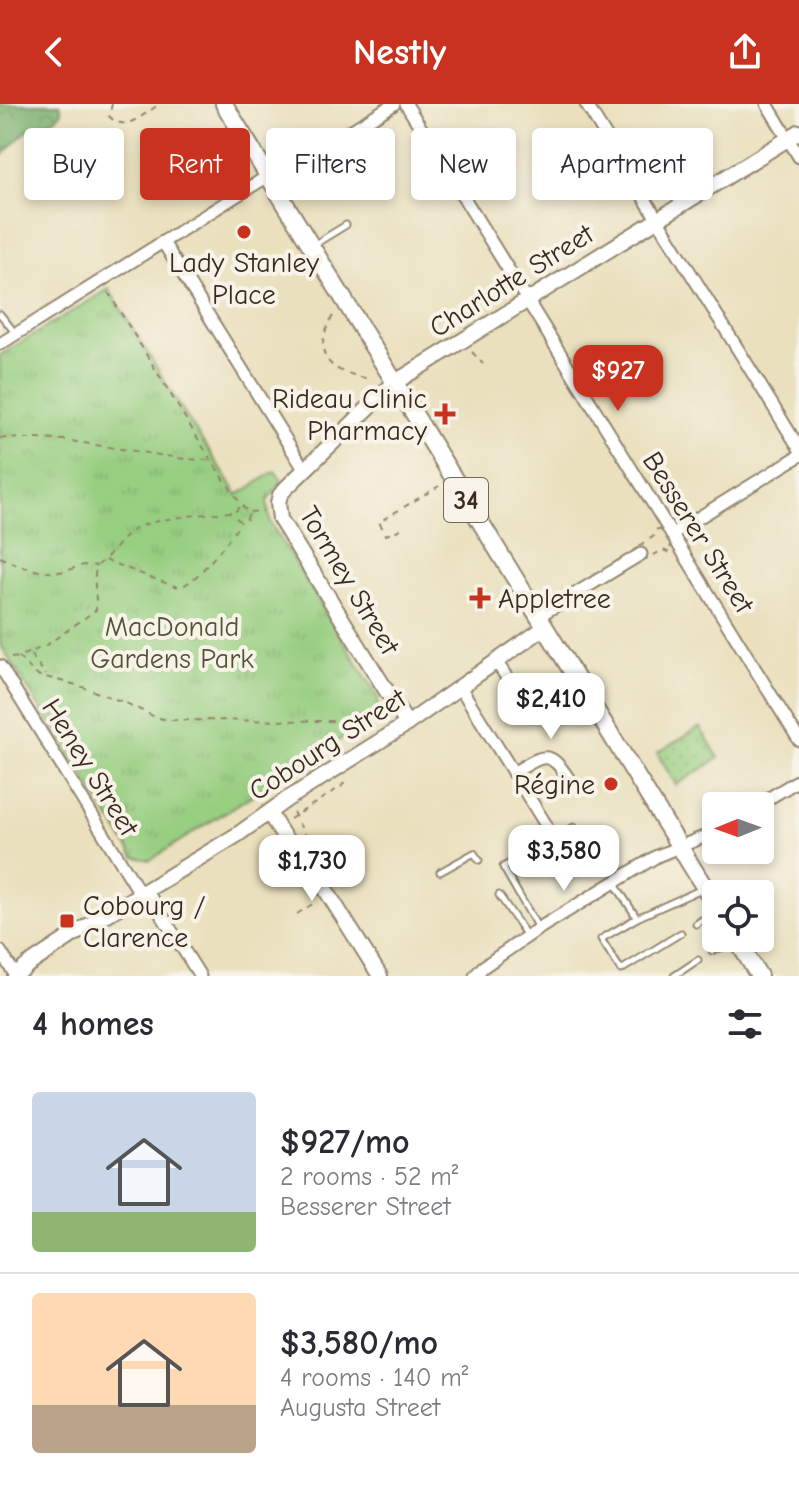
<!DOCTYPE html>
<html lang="en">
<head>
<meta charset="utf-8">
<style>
  body { margin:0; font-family:"Comic Neue",sans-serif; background:#f7f7f7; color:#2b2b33; height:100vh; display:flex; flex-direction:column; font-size:30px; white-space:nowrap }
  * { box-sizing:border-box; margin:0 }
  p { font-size:26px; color:#7c7c81 }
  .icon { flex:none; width:44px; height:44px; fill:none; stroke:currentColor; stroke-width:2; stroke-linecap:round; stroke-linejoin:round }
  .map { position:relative; height:872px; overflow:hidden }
  .panel { display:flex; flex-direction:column; background:#fff; flex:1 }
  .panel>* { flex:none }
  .banner { position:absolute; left:24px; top:24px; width:752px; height:72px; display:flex; gap:16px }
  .needle { width:52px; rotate:269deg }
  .fabs { position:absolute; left:702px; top:688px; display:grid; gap:16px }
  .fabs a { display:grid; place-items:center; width:72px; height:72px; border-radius:8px; background:#fff; box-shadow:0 4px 12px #0003; font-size:40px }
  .price { position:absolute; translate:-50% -68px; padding:0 18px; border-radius:16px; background:#fff; color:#222; font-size:26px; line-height:52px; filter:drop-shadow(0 2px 4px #0008) }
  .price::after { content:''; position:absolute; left:50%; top:48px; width:24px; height:18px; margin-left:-12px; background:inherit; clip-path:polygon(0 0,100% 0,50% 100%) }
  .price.on { background:#c8321e; color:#fff }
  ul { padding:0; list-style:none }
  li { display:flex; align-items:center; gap:24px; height:200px; padding:0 32px }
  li+li { border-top:2px solid #e1e1e2 }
  li span { display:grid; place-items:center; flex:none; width:224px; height:160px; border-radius:8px; color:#555 }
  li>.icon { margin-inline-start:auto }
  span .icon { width:96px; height:96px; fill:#fffc; stroke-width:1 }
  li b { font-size:34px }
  h2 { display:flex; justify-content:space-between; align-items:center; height:96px; padding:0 32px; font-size:34px }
  .tag { padding:0 28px; border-radius:8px; background:#fff; box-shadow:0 4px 12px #0003; font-size:28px; line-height:72px }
  .tag.on { background:#c8321e; color:#fff }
  header { display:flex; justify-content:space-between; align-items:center; height:104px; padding:0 32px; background:#c8321e; color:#fff; font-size:36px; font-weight:600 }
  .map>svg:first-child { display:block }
  .grass { fill:url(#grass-dots); stroke:#697c4f; stroke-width:2 }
  .forest { fill:url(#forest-crowns); stroke:#5a6e46; stroke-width:2 }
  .park { fill:url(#park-tufts); stroke:#697c4f; stroke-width:2 }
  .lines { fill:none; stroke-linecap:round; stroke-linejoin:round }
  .service-casing { stroke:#92856e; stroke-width:9 }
  .minor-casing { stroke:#92856e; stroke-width:15 }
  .tertiary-casing { stroke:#92856e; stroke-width:18 }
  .primary-casing { stroke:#92856e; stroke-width:20 }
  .path { stroke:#92856e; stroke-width:2; stroke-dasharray:6 6; stroke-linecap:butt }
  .service { stroke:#fff; stroke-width:5 }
  .minor { stroke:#fff; stroke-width:11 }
  .tertiary { stroke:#fff; stroke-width:14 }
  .primary { stroke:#fff; stroke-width:16 }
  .poi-dot { fill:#c8321e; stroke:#f7f3e8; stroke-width:3 }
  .labels { text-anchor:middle; stroke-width:8; stroke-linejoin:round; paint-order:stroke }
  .shield { fill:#f7f3e8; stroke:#73665b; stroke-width:2 }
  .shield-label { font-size:26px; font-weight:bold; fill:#3b2a1e }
  .poi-label { font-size:28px; fill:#3b2a1e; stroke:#f7f3e8; text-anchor:end }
  .street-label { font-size:28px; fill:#3b2a1e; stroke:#f7f3e8 }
  .park-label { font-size:28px; fill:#525336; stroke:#f7f3e8 }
</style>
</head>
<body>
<header><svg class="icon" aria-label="back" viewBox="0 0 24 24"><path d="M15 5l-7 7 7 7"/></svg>Nestly<svg class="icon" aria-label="share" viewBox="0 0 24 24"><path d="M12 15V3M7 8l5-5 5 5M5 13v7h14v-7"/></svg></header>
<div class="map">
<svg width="799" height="872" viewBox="0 0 799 872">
  <defs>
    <pattern id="grass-dots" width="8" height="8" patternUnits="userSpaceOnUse" patternTransform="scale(2)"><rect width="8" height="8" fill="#97ce80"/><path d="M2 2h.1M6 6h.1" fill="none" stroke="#83b16e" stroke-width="1.8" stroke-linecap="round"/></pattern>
    <pattern id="forest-crowns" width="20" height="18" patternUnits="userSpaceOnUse" patternTransform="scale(2)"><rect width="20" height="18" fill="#79b16e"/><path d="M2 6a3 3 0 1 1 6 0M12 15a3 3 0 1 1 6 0" fill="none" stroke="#64905a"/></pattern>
    <pattern id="park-tufts" width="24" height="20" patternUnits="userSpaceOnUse" patternTransform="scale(2)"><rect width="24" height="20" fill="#97ce80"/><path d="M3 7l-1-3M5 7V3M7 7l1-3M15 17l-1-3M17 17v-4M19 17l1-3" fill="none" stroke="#83b16e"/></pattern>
  </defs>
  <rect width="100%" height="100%" fill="#f7f3e8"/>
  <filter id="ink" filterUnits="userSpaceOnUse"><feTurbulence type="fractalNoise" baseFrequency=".0125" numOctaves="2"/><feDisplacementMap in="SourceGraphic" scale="16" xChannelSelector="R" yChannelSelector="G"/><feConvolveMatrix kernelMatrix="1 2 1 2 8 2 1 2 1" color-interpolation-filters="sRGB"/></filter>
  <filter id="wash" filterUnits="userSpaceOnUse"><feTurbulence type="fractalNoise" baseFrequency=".006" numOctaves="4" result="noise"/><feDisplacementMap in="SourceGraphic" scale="32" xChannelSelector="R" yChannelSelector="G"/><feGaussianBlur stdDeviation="1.8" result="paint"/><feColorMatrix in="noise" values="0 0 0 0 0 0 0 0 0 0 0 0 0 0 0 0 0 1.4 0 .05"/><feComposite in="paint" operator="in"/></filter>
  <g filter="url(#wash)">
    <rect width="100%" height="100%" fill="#eae0bd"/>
    <!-- grass -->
    <path class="grass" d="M700,623L719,654L676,681L657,649Z"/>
    <!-- forest -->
    <path class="forest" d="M0,0H60L62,8C53,20 39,19 28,27C17,34 10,45 0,54Z"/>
    <!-- park -->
    <path class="park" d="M109,185L186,312L238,391L275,367L282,377L267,397L270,418L378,593L377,612L150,756L134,753L0,540V251Z"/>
  </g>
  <g filter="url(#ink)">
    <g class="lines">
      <!-- service casing -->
      <g class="service-casing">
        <g id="service">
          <path d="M315,140L346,121"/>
          <path d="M0,210L16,230"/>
          <path d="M440,768L474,749L479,756"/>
          <path d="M615,780L637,814L601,835L621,866L681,829"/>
          <path d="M499,791L527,832"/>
          <path d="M637,814L702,785"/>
          <path d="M696,820L715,807"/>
          <path d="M538,824L503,763L574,723"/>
          <path d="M712,847L734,839"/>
          <path d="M674,872L698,856"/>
        </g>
      </g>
      <!-- minor casing -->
      <g class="minor-casing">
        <g id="minor">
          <path d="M406,0L799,636"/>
          <path d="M586,0L799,344"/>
          <path d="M767,0L799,53"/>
          <path d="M310,52L394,0"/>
          <path d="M163,138L304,365"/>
          <path d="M0,240L268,72"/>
          <path d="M672,430L799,352"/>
          <path d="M537,513L641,450"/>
          <path d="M496,557L531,611"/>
          <path d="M0,562L140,789"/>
          <path d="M460,583L546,721"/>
          <path d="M513,669C546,649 550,645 572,680"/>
          <path d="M756,702L799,676"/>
          <path d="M146,786L200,872"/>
          <path d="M0,847L16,872"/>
          <path d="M475,872L483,863L538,825L657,752L706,732L716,726"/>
        </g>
      </g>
      <!-- tertiary casing -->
      <g class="tertiary-casing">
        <g id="tertiary">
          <path d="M407,620L280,415L278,399L280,391L286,384L394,279L799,28"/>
          <path d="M269,709L284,733L317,772L380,872"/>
          <path d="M15,872L28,861L73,831L237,731L286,696L407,620L544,524"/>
        </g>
      </g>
      <!-- primary casing -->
      <g class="primary-casing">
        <g id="primary">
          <path d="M224,0L716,802"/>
          <path d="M736,834L759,872"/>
        </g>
      </g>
      <!-- path -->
      <g class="path">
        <path d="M112,0L109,12C125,30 143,10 160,0"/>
        <path d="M275,49L286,53L300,44"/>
        <path d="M292,76L305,63"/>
        <path d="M108,188L211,356L243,403L249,408L247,415L239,417L235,412V408L239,403H243"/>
        <path d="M333,212C320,233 316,257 344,268C352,271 361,272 370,276"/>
        <path d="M472,248L483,260"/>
        <path d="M0,334L64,336L185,355L209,356"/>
        <path d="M250,408L263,407"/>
        <path d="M401,425L386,431L379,418L439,382"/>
        <path d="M657,425L672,430L670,449L663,446L646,455L636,453L638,443L654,432Z"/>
        <path d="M0,453C16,461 40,470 58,468C75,467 77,458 97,462"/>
        <path d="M105,456L168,480C173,482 177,483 182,482C197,478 232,432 241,418"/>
        <path d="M31,551L46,571"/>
        <path d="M18,553L37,571L77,581L126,599L155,613L168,616L330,617L363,616L381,610"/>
        <path d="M11,554L18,553L45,542L96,506C97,491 92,473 97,462C111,451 120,436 133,426C150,414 212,409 233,408"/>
        <path d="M293,708L312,744"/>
        <path d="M290,715L342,682L347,674"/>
        <path d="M297,810L314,799"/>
      </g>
      <!-- service -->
      <use href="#service" class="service"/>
      <!-- minor -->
      <use href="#minor" class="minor"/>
      <!-- tertiary -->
      <use href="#tertiary" class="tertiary"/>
      <!-- primary -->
      <use href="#primary" class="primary"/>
    </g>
  </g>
  <!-- markers -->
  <g class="poi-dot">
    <circle cx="244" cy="128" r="8"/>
    <path d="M441 298h8v8h8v8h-8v8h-8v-8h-8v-8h8z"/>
    <path d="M476 482h8v8h8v8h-8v8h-8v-8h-8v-8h8z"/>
    <circle cx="611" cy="680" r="8"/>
    <rect x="59" y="809" width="16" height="16" rx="4"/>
  </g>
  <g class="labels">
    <!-- shield labels -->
    <rect class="shield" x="444" y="374" width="44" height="44" rx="6"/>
    <g class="shield-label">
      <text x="466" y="405">34</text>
    </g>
    <!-- poi labels -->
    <g class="poi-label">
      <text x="244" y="168" text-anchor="middle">Lady Stanley<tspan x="244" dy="32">Place</tspan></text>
      <text x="427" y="304">Rideau Clinic<tspan x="427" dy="32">Pharmacy</tspan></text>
      <text x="498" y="504" text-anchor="start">Appletree</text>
      <text x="595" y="690">Régine</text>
      <text x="83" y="811" text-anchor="start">Cobourg /<tspan x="83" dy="32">Clarence</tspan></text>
    </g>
    <!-- street labels -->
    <g class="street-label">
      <text transform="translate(511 176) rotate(-32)" y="10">Charlotte Street</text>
      <text transform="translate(699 428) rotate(58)" y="10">Besserer Street</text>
      <text transform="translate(350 476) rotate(59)" y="10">Tormey Street</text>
      <text transform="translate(327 640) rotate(-33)" y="10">Cobourg Street</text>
      <text transform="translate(91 663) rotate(58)" y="10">Heney Street</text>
    </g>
    <!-- park labels -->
    <g class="park-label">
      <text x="172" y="532">MacDonald<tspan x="172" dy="32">Gardens Park</tspan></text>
    </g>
  </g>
</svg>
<div class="fabs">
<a><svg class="needle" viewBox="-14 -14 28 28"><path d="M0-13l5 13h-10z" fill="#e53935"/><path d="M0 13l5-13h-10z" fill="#7c7c81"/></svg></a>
<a><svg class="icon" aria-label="locate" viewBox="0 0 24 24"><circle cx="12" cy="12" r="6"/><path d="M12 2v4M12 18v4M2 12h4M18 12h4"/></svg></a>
</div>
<b class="price on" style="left:618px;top:309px">$927</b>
<b class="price" style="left:551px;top:637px">$2,410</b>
<b class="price" style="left:564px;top:789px">$3,580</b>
<b class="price" style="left:312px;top:799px">$1,730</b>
<div class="banner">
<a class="tag">Buy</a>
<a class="tag on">Rent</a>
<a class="tag">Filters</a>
<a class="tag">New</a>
<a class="tag">Apartment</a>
</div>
</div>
<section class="panel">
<h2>4 homes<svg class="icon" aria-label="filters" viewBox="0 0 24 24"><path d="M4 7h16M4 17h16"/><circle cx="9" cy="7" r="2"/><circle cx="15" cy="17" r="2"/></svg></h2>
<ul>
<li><span style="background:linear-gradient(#c9d6e8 75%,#8fb573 0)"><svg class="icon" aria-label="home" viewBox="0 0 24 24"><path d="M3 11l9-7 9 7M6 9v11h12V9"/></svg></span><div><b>$927/mo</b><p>2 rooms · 52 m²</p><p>Besserer Street</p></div></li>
<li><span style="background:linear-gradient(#ffd9b3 70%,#b9a48a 0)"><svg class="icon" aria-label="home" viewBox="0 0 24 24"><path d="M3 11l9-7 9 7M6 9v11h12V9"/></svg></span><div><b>$3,580/mo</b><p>4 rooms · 140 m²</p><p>Augusta Street</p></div></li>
</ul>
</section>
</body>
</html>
